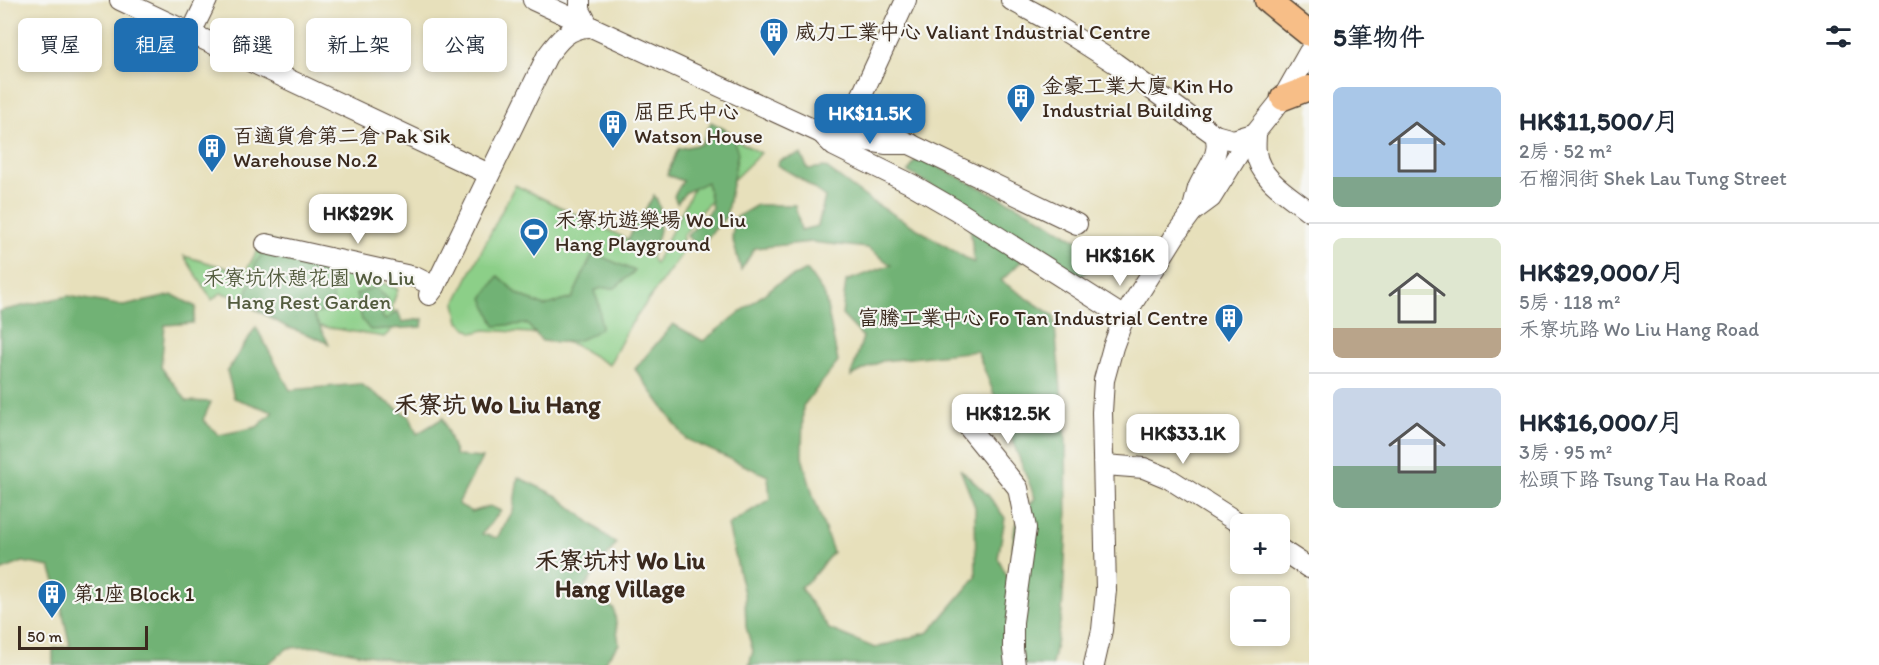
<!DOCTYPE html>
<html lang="zh-TW">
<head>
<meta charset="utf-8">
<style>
  body { margin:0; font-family:Itim,"LXGW WenKai TC",sans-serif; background:#f6f6f7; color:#1f2937; height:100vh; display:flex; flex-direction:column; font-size:22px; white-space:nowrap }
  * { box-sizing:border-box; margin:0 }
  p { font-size:20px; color:#747a83 }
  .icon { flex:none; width:33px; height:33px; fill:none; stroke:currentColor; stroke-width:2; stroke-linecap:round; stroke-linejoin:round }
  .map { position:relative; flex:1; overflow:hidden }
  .drawer { display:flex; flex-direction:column; background:#fff; width:570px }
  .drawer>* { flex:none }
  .guide { position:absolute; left:18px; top:18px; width:570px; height:54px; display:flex; gap:12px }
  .tools { position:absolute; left:1230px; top:514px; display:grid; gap:12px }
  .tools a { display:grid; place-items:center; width:60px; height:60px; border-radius:9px; background:#fff; box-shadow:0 3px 9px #0003; font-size:30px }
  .scale { position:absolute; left:18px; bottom:15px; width:130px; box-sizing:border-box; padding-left:6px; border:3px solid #3b2a1e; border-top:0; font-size:16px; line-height:21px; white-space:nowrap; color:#3b2a1e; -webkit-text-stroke:4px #f6f6f2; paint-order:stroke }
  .price { position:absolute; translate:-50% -51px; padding:0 14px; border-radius:12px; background:#fff; color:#222; font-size:20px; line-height:39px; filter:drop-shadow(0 2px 3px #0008) }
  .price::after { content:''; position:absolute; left:50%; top:36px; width:18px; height:14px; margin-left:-9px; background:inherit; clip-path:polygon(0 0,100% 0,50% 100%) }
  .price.on { background:#1f6fb2; color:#fff }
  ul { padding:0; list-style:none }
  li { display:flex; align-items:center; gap:18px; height:150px; padding:0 24px }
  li+li { border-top:2px solid #e0e1e3 }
  li span { display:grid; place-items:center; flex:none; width:168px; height:120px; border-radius:9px; color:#555 }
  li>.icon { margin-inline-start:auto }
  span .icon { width:72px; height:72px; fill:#fffc; stroke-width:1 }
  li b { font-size:26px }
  h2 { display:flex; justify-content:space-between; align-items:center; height:72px; padding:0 24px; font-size:26px }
  .pill { padding:0 21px; border-radius:9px; background:#fff; box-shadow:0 3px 9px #0003; font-size:21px; line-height:54px }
  .pill.on { background:#1f6fb2; color:#fff }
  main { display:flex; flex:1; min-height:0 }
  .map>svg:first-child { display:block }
  .green { fill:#8ccf88; stroke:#647c53; stroke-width:1.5 }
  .forest { fill:#71b274; stroke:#566e49; stroke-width:1.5 }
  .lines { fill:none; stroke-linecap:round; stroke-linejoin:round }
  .minor-casing { stroke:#554536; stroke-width:22 }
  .major-casing { stroke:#554536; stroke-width:27 }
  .minor { stroke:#fff; stroke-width:20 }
  .major { stroke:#f7be87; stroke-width:24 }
  .labels { text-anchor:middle; stroke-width:4.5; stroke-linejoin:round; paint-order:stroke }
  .poi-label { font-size:21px; fill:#3b2a1e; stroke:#f6f6f2; text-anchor:start }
  .park-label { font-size:21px; fill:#535c3e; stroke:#f6f6f2 }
  .quarter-label { font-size:24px; font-weight:bold; fill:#3b2a1e; stroke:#f6f6f2 }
</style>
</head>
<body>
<main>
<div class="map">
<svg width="1309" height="665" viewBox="0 0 1309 665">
  <rect width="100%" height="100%" fill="#f6f6f2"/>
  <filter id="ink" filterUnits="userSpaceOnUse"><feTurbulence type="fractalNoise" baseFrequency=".0167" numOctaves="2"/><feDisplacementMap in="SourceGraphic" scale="12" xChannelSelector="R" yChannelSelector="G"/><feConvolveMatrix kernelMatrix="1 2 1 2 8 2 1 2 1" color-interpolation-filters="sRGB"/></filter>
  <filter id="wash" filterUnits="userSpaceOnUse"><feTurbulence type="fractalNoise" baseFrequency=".008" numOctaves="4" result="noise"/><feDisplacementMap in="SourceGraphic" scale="24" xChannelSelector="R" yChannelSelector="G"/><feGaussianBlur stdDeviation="1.35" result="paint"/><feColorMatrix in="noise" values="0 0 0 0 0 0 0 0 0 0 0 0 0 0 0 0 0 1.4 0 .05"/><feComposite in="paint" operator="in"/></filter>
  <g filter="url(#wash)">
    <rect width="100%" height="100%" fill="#e7e0bb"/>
    <!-- green -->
    <g class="green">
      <path d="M722,133L761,153L701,211L683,236L681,255L629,327L609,365L575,345L531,333L485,330L473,333L459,322L455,303L515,185L646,248L655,264Z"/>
      <path d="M264,238L398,289L392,306L398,324L384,337L278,319L262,303L221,293L212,300L184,256L245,273Z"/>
    </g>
    <!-- forest -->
    <g class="forest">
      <path d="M711,122L730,132L738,152L726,217L699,247L687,236L712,208L707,182L686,192L677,203L674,196L683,181L667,175L678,149L701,144Z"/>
      <path d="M801,154L808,169L825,167L871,201L974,263L968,207L908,172L918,157L1032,213L1090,248V267L1080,279L1033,250L1001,281L1054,316L1066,442L1067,526L1062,613L1052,665H749L753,651L746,627L745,598L728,525L770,499L768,476L686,439L635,369L673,324L703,341L777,284L807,270L825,296L838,362L803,406L802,457L813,495L833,552L810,580L800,587L829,629L875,648L929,632L976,577L975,507L960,469L988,495L1005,518L998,558L1009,580L1015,526L1035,498L977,351L882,361L851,376L863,337L842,315L846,281L891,265L868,248L811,242L755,248L741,270L732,237L735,218L757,205H795L801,230L818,226L825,197L801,179L777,165L780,160Z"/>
      <path d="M654,195C667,214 658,234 652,255L627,247L629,237Z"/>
      <path d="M267,248L342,269L331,287L335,310L313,314L329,344L317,338L285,326L244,303L256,262Z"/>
      <path d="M593,253L635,271L615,288H602L594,291L599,304L601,328C582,343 566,344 542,341L527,324L495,326L483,298L498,276L518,294L544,306L572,298Z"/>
      <path d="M375,287L388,299L382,316L385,320L398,311L402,322L423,319L422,327L370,330L362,320L356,294Z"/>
      <path d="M173,295L196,307L193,323L165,325L161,367L187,401L211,402L203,420L219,435L257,427L273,412L234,398L227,371L256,327L290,390L360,384L410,417L417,434L443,418L456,456L482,458L458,504L472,512L490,506L501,511L482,534L497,538L513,511L518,477L557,496L616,544L583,589L614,609L619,644L602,665H418L321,646L288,648L266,665H53V649L70,646L57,587L50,567L23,562L0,571V311L68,296L124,306Z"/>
    </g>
  </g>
  <g filter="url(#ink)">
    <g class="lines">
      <!-- minor casing -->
      <g class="minor-casing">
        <g id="minor">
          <path d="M120,0L489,174"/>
          <path d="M533,0L821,133L885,144H911"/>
          <path d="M580,0V10L589,27"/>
          <path d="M1011,0L1046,19L1115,63L1215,135L1233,140L1256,133"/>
          <path d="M191,33L207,0"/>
          <path d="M855,110L866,123L1077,224"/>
          <path d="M821,133C838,130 845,124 855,110L906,0"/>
          <path d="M1256,133C1256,139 1255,146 1256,152C1259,179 1290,196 1309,211"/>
          <path d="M824,136L834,146L911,184L956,210L1124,317"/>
          <path d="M1192,212C1194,204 1196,196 1198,188C1205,171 1222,155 1215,135"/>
          <path d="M266,244L415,277L435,287"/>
          <path d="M429,295L435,287L547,56C559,40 568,28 589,27"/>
          <path d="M969,428L1018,488L1026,528L1013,622V649L1015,665"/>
          <path d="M1105,465L1144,468L1168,478L1242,525"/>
          <path d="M1280,549L1309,568"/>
          <path d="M1094,665L1102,630L1106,590L1102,412L1104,380L1113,347L1124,317L1178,231L1192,212L1211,198L1239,153L1283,98L1309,52"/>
        </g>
      </g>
      <!-- major casing -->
      <g class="major-casing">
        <g id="major">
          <path d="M1267,0L1309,34"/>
          <path d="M1283,98L1309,88"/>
        </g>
      </g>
      <!-- minor -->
      <use href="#minor" class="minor"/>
      <!-- major -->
      <use href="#major" class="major"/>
    </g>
  </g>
  <!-- icons -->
  <defs>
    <g id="building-pin" transform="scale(1.5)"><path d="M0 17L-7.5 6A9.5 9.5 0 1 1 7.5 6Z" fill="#1f6fb2" stroke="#f6f6f2"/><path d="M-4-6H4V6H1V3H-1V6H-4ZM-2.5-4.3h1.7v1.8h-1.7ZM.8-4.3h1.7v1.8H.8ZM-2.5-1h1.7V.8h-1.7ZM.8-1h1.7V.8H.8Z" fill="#fff"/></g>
    <g id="stadium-pin" transform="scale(1.5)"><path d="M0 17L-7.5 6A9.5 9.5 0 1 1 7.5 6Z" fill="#1f6fb2" stroke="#f6f6f2"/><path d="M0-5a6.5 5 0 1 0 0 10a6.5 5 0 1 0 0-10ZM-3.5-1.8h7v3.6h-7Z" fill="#fff"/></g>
  </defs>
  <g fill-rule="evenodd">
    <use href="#building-pin" x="774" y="32"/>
    <use href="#building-pin" x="1021" y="98"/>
    <use href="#building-pin" x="613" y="124"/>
    <use href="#building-pin" x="212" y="148"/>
    <use href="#stadium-pin" x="534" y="232"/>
    <use href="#building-pin" x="1229" y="318"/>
    <use href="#building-pin" x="52" y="594"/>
  </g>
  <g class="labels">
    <!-- poi labels -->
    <g class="poi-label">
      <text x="795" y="39">威力工業中心 Valiant Industrial Centre</text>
      <text x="1042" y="93">金豪工業大廈 Kin Ho<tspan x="1042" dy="24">Industrial Building</tspan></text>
      <text x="634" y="119">屈臣氏中心<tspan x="634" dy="24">Watson House</tspan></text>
      <text x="233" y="143">百適貨倉第二倉 Pak Sik<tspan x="233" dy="24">Warehouse No.2</tspan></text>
      <text x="555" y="227">禾寮坑遊樂場 Wo Liu<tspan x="555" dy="24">Hang Playground</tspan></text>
      <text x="1208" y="325" text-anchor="end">富騰工業中心 Fo Tan Industrial Centre</text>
      <text x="73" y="601">第1座 Block 1</text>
    </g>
    <!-- park labels -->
    <g class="park-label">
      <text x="309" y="285">禾寮坑休憩花園 Wo Liu<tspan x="309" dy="24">Hang Rest Garden</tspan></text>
    </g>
    <!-- quarter labels -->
    <g class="quarter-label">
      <text x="497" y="413">禾寮坑 Wo Liu Hang</text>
      <text x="620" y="569">禾寮坑村 Wo Liu<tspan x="620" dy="28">Hang Village</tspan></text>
    </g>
  </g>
</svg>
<div class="tools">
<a>+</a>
<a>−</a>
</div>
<div class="scale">50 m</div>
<b class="price on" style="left:870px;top:145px">HK$11.5K</b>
<b class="price" style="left:358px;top:245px">HK$29K</b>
<b class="price" style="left:1120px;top:287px">HK$16K</b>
<b class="price" style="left:1008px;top:445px">HK$12.5K</b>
<b class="price" style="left:1183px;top:465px">HK$33.1K</b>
<div class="guide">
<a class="pill">買屋</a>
<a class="pill on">租屋</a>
<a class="pill">篩選</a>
<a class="pill">新上架</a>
<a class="pill">公寓</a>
</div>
</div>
<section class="drawer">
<h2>5筆物件<svg class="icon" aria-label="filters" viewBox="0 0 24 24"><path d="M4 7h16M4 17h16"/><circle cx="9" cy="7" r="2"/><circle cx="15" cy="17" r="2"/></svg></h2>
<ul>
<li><span style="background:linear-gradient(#a9c7e8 75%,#7fa58c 0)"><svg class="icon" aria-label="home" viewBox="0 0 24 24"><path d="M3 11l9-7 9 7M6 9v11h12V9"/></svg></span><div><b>HK$11,500/月</b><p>2房 · 52 m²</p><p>石榴洞街 Shek Lau Tung Street</p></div></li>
<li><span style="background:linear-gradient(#dfe7d0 75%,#b9a48a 0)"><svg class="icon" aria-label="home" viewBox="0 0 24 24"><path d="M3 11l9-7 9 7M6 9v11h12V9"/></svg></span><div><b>HK$29,000/月</b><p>5房 · 118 m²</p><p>禾寮坑路 Wo Liu Hang Road</p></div></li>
<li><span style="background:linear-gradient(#c9d6e8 65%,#7fa58c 0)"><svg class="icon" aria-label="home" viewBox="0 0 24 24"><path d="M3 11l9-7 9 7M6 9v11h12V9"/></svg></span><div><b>HK$16,000/月</b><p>3房 · 95 m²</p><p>松頭下路 Tsung Tau Ha Road</p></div></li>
</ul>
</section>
</main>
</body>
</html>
